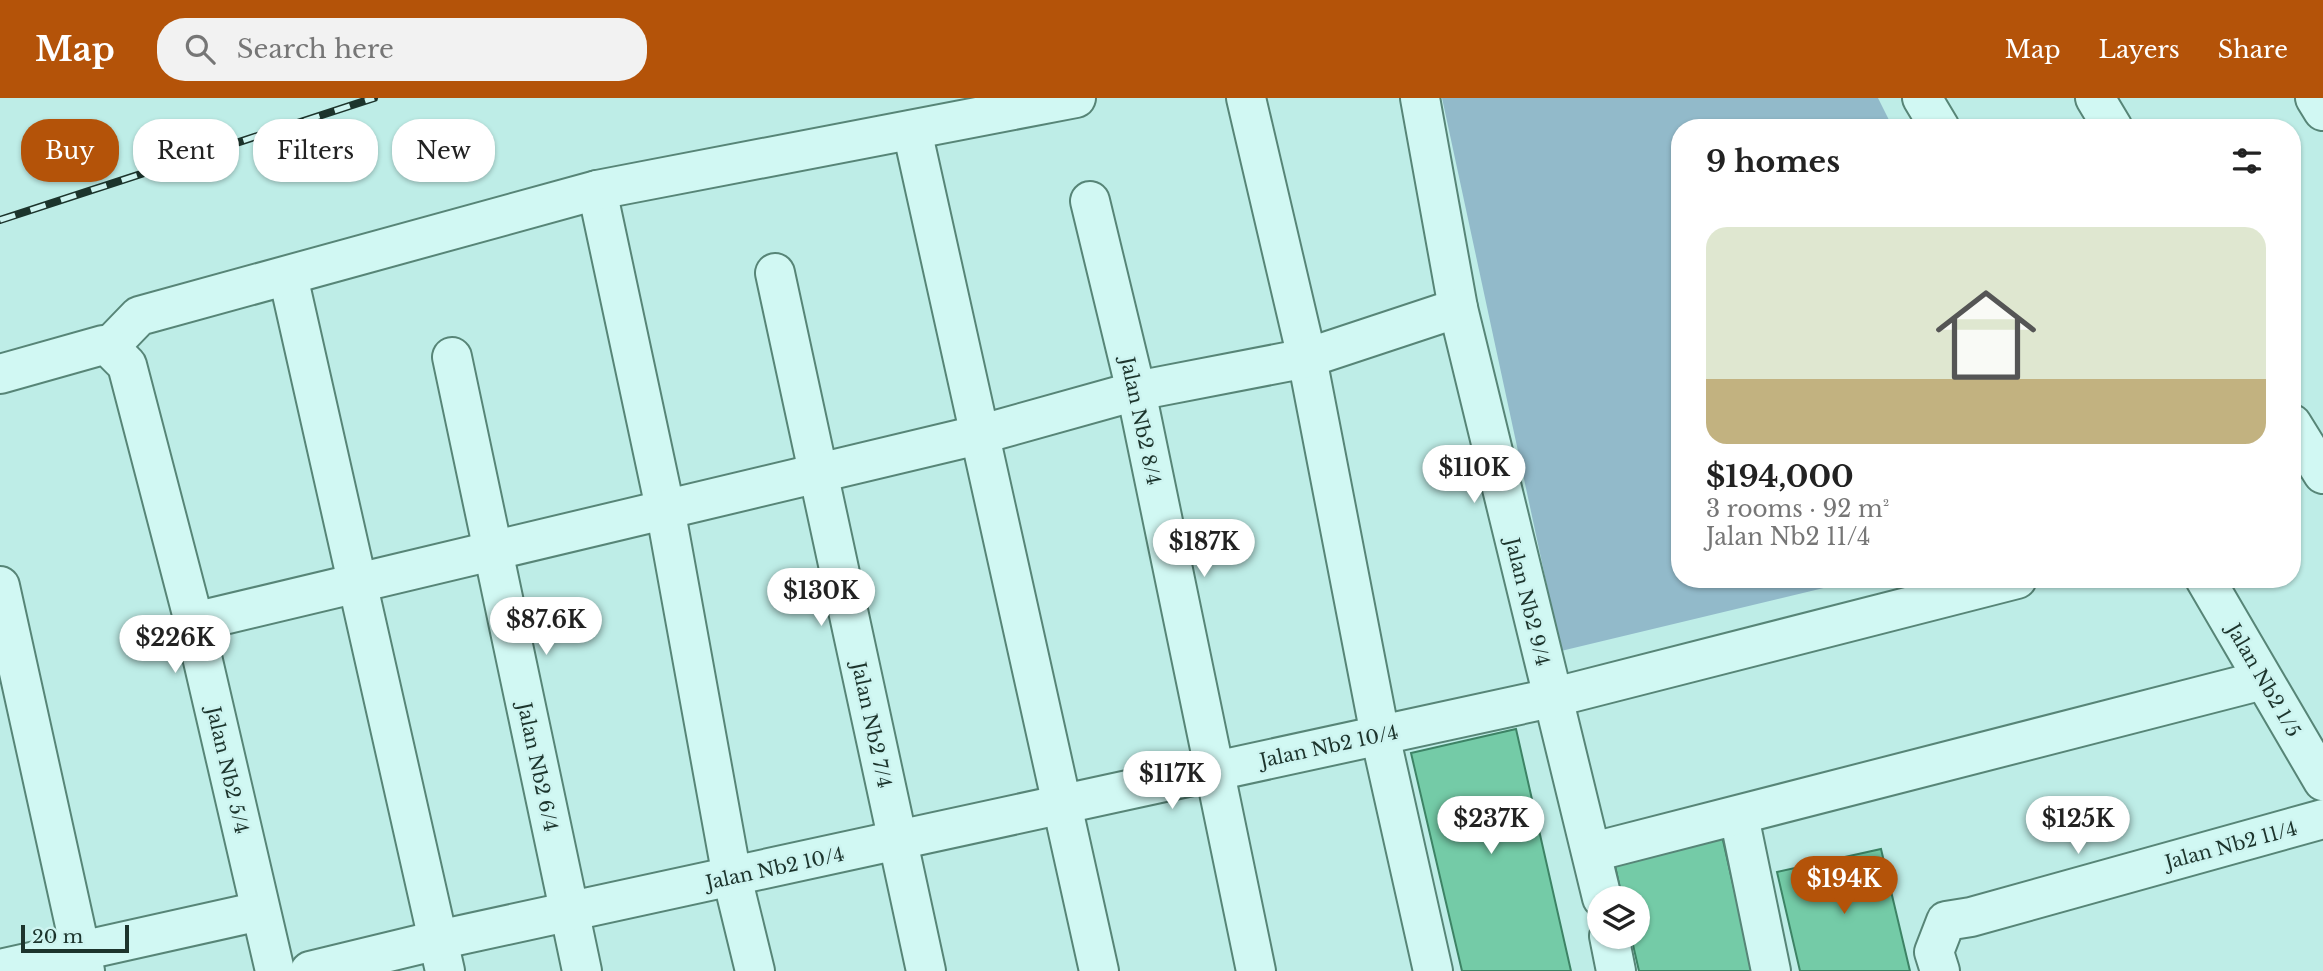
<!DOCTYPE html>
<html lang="en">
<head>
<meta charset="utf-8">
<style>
  body { margin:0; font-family:"Libre Baskerville",serif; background:#f2f2f2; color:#222; height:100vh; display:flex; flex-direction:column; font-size:26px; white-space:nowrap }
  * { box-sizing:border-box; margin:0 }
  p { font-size:23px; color:#767676 }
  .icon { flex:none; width:38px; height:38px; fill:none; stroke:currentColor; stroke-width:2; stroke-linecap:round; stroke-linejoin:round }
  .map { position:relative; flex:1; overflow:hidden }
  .drawer { position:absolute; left:1671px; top:21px; width:630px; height:469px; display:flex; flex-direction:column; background:#fff; border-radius:28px; box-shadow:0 2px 5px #0004 }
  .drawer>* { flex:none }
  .hud { position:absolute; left:21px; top:21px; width:665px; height:63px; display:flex; gap:14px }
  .controls { position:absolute; left:1587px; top:788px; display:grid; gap:14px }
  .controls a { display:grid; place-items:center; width:63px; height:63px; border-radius:50%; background:#fff; box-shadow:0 2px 5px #0004; font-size:35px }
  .scale { position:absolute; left:21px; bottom:18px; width:108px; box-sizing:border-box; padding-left:7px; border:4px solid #1c342c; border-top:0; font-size:19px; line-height:24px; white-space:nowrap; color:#1c342c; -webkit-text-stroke:5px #cdf4f0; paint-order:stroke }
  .price { position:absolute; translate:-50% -60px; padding:0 16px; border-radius:24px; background:#fff; color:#222; font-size:23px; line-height:46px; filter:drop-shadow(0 2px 4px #0008) }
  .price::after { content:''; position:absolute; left:50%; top:42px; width:21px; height:16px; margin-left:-10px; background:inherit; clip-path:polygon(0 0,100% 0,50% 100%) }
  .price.current { background:#b45309; color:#fff }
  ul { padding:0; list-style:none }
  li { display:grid; align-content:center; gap:14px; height:371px; padding:0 35px }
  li+li { border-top:2px solid #e0e0e0 }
  li span { display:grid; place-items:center; height:217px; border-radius:21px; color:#555 }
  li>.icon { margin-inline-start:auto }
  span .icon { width:126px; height:126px; fill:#fffc; stroke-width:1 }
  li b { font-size:30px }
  h2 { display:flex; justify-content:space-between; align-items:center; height:84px; padding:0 35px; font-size:30px }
  .tag { padding:0 24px; border-radius:28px; background:#fff; box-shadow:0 2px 5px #0004; font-size:24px; line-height:63px }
  .tag.current { background:#b45309; color:#fff }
  header { display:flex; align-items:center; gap:42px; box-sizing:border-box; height:98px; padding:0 35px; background:#b45309; color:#fff }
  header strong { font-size:33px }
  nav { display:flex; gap:38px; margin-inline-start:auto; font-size:24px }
  .search { width:490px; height:63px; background:#f2f2f2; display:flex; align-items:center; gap:18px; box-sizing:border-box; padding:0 24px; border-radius:28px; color:#767676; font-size:26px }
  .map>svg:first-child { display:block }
  .green { fill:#92baca }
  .building { fill:#74cba7; stroke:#3d8365; stroke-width:2 }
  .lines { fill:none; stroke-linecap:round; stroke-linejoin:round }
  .minor-casing { stroke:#578577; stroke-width:42 }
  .minor { stroke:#d1f8f3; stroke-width:38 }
  .rail-casing { stroke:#1c342c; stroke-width:8 }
  .rail { stroke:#cdf4f0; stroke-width:5; stroke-dasharray:16; stroke-linecap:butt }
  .labels { text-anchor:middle; stroke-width:5; stroke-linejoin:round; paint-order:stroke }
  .street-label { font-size:19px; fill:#1c342c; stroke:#cdf4f0 }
</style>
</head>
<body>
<header>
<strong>Map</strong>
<div class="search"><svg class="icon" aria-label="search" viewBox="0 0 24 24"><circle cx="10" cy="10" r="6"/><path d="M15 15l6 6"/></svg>Search here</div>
<nav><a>Map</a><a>Layers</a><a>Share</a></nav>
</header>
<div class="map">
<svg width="2323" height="873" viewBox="0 0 2323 873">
  <rect width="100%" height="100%" fill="#beede7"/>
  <!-- green -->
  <path class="green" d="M1442,0H1878L1893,30H1680V481H1861L1561,553Z"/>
  <!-- building -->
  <g class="building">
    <path d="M1516,631L1571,873H1462L1411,655Z"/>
    <path d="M1719,725L1753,873H1639L1631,838H1638V800H1622L1611,749Z"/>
    <path d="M1881,751L1910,873H1800L1777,774Z"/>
  </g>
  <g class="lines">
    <!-- minor casing -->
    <g class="minor-casing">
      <g id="minor">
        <path d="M1246,0L1307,260L1380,637L1433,873"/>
        <path d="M1420,0L1458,210L1602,800"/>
        <path d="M1922,0L1940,30"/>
        <path d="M2095,0L2113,30"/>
        <path d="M2315,0L2323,13"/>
        <path d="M912,32L1099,873"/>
        <path d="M597,92L665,410L732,779L755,873"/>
        <path d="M1090,103L1136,293L1256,873"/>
        <path d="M775,175L926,873"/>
        <path d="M288,178L445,873"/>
        <path d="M109,249L139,218L597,92L1076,0"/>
        <path d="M452,259L582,873"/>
        <path d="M0,276L103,247L109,249L127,267L194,524L275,873"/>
        <path d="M2292,326L2323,376"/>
        <path d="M2205,481L2323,683"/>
        <path d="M0,488L85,873"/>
        <path d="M194,524L982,336L1136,293L1307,260L1458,210"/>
        <path d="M1739,718L1771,873"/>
        <path d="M1593,754L2263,582"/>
        <path d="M1609,838L1616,873"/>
        <path d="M0,871L260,813"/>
        <path d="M310,873L438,842L1551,600L2017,481"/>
        <path d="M1940,873L1934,854L1946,823L1971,819L2323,721"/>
      </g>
    </g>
    <!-- minor -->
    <use href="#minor" class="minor"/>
    <!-- rail casing -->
    <g class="rail-casing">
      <path id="rail" d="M0,122L374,0"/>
    </g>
    <!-- rail -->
    <use href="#rail" class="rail"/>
  </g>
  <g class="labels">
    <!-- street labels -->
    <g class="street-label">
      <text transform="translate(1141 323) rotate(78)" y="7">Jalan Nb2 8/4</text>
      <text transform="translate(1528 504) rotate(76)" y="7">Jalan Nb2 9/4</text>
      <text transform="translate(2264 582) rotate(60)" y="7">Jalan Nb2 1/5</text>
      <text transform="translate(872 627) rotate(78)" y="7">Jalan Nb2 7/4</text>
      <text transform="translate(1329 648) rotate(-12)" y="7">Jalan Nb2 10/4</text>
      <text transform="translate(538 669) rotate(78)" y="7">Jalan Nb2 6/4</text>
      <text transform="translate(228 672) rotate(77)" y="7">Jalan Nb2 5/4</text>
      <text transform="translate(2231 747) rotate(-15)" y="7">Jalan Nb2 11/4</text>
      <text transform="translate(775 770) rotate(-12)" y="7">Jalan Nb2 10/4</text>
    </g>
  </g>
</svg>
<div class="controls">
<a><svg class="icon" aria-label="layers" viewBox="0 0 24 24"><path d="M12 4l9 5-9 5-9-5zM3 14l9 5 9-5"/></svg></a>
</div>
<div class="scale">20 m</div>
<b class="price" style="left:1474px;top:407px">$110K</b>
<b class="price" style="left:1204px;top:481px">$187K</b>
<b class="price" style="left:821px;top:530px">$130K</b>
<b class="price" style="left:546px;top:559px">$87.6K</b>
<b class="price" style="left:175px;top:577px">$226K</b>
<b class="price" style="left:1172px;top:713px">$117K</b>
<b class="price" style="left:1491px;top:758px">$237K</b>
<b class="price" style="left:2078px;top:758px">$125K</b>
<b class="price current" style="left:1844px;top:818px">$194K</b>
<div class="hud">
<a class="tag current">Buy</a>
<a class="tag">Rent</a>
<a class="tag">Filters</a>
<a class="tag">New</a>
</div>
<section class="drawer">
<h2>9 homes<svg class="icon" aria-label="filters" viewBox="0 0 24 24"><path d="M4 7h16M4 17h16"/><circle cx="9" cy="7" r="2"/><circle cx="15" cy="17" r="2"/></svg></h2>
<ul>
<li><span style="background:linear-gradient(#dfe7d0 70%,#c2b280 0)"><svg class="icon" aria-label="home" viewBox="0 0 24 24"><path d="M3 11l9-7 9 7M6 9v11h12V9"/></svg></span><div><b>$194,000</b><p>3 rooms · 92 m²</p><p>Jalan Nb2 11/4</p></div></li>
</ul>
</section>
</div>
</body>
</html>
